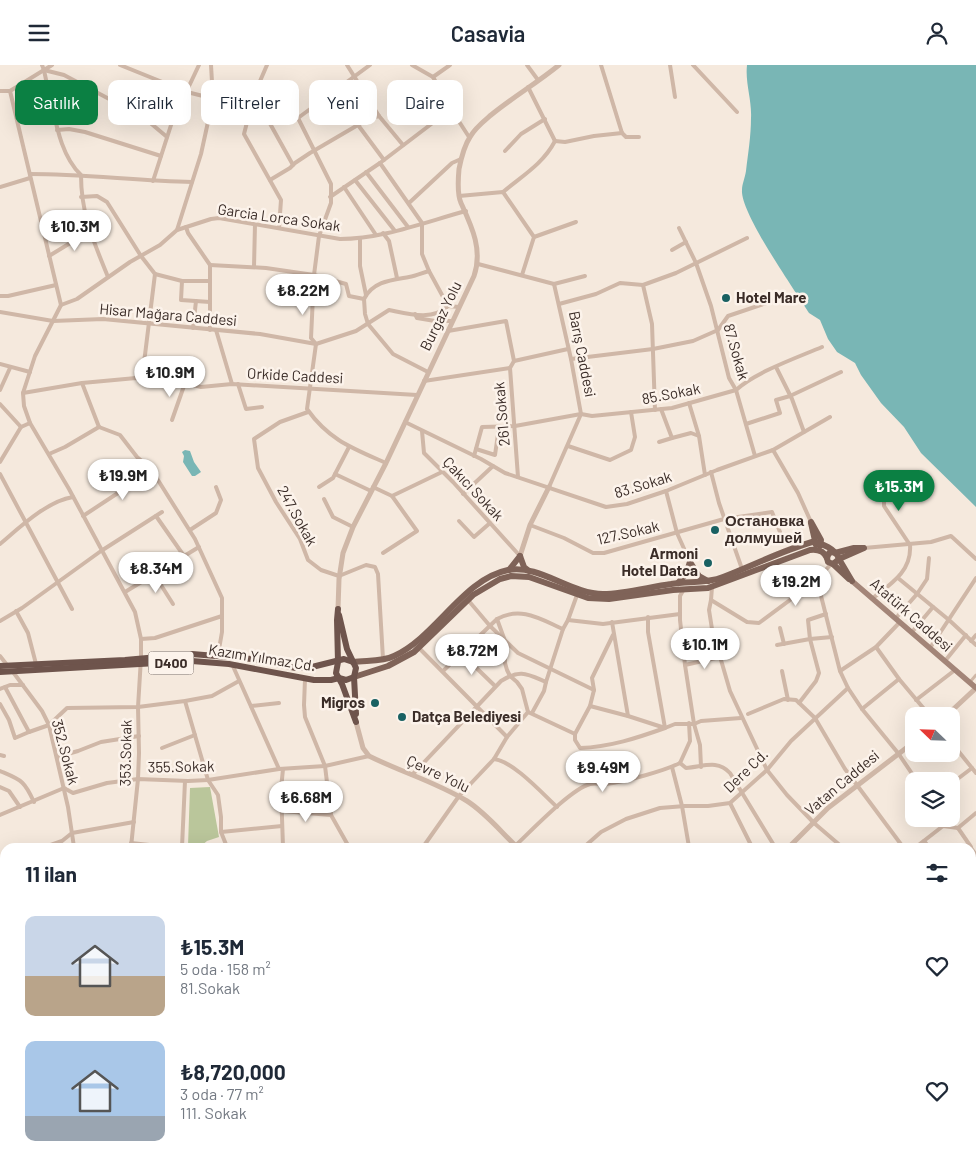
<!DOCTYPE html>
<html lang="tr">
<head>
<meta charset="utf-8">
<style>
  body { margin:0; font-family:Barlow,sans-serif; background:#f2f2f3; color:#1f2937; height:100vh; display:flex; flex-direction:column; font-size:19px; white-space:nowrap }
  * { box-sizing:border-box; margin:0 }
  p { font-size:16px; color:#747a83 }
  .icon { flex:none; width:28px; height:28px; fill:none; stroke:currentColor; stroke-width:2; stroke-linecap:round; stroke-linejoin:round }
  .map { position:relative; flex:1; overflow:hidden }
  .side { position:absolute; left:0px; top:778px; width:976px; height:321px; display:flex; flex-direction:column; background:#fff; border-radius:15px 15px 0 0; box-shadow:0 5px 20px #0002 }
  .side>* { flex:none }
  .hud { position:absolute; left:15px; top:15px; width:500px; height:45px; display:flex; gap:10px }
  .needle { width:32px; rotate:293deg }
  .buttons { position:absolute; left:905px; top:642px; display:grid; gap:10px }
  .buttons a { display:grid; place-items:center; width:55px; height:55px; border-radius:10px; background:#fff; box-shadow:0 5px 20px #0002; font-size:25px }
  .price { position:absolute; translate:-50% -42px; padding:0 11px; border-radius:18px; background:#fff; color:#222; font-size:16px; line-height:32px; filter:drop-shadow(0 1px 2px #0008) }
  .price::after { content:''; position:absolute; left:50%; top:30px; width:15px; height:11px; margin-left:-8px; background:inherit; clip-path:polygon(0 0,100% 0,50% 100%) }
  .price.selected { background:#0b8043; color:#fff }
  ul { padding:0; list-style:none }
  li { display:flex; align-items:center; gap:15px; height:125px; padding:0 25px }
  li span { display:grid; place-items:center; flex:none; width:140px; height:100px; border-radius:10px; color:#555 }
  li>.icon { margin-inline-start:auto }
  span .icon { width:60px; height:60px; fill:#fffc; stroke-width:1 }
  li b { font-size:21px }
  h2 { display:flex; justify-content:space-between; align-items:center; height:60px; padding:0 25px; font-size:21px }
  .chip { padding:0 18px; border-radius:10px; background:#fff; box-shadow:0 5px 20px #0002; font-size:18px; line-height:45px }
  .chip.selected { background:#0b8043; color:#fff }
  header { display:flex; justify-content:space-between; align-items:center; height:65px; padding:0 25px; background:#fff; font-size:22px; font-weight:600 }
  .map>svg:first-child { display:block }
  .green { fill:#bac69b }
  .water { fill:#79b6b5 }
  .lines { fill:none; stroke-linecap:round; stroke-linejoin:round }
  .pedestrian { stroke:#cfb7a7; stroke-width:3 }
  .minor { stroke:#cfb7a7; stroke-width:4 }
  .tertiary { stroke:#cfb7a7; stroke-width:5 }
  .secondary { stroke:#a38578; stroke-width:5.5 }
  .primary { stroke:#7f6358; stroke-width:6 }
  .trunk { stroke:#6e544c; stroke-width:6 }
  .poi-dot { fill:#196162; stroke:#fcf3eb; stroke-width:2 }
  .labels { text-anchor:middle; stroke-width:5; stroke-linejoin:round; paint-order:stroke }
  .shield { fill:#fcf3eb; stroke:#756862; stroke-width:1 }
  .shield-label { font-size:14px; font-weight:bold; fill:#3b2d28 }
  .street-label { font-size:15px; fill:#3b2d28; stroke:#fcf3eb }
  .poi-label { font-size:15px; font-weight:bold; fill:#3b2d28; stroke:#fcf3eb; text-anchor:start }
</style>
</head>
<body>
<header><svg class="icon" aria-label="menu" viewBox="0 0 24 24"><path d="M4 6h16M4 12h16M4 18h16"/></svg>Casavia<svg class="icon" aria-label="person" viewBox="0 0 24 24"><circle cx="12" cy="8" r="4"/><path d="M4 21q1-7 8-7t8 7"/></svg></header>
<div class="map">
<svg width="976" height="1098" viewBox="0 0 976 1098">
  <rect width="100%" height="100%" fill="#f5e9dd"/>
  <!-- green -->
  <path class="green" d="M210,722L219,772L207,776L201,781H188L190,723Z"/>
  <!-- water -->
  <g class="water">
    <path d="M747,0H976V442L921,388L904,362L881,338L861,310L855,298L837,287L828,274L820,255L809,248C795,225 740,148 742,125C742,119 745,113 746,106C748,89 751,71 751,53C752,35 745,18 747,0Z"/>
    <path d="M185,385L190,386L194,397L201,407L195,411H192L183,397L184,391L182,387Z"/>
  </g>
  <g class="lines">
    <!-- pedestrian -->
    <path class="pedestrian" d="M970,617L976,610"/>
    <!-- minor -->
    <g class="minor">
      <path d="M42,0C45,6 45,12 47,19C55,49 58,88 81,110C81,150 94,177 108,212"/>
      <path d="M120,0L187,27L263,46L298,53"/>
      <path d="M267,0L254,30L244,69L281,135L279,163"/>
      <path d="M347,0L379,51L403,80"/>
      <path d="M412,0L433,12L451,44L469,72"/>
      <path d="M527,0L538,15"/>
      <path d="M601,0L622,68"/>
      <path d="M670,0L675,32"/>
      <path d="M693,0L737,47"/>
      <path d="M44,5L64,10L128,44L148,56L167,72"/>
      <path d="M433,12L450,0"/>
      <path d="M528,22L555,76"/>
      <path d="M0,26H10L52,0"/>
      <path d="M10,26L61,240"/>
      <path d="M263,46L293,100"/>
      <path d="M298,53L331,119V138L319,171L314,210L311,273L316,279L307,344C329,375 352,383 386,398"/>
      <path d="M298,53L370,0"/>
      <path d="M358,60L384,95"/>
      <path d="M57,65L69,64L85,67L161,91"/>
      <path d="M622,68L626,72H639"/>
      <path d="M555,76L565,77L594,71L622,68"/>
      <path d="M505,86L521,69L545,54"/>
      <path d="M380,98L422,158V189L429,206L448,241L459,242"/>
      <path d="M366,107L408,162"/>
      <path d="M30,109C84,109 138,116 192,117"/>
      <path d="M270,115L290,103L295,98L310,88L363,57L379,51"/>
      <path d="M355,115L395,166"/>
      <path d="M153,116L172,57L199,0"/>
      <path d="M0,122L30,113"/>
      <path d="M344,122L376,170"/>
      <path d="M503,127C522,111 543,99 555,76"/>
      <path d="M459,131L503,127L534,172L522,210"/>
      <path d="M81,132L97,131L107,137L141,191L155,209"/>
      <path d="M330,132L380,98L451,44"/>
      <path d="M409,138L452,98L461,94"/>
      <path d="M186,162L188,168L210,200V265"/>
      <path d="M679,163L696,198L711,241L729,313L736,325L755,391"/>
      <path d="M177,165L211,154L219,153L340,174C382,174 425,157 466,146"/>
      <path d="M383,168L389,176L397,213"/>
      <path d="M534,172L576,157"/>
      <path d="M360,173V201L366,230"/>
      <path d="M672,185L686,177"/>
      <path d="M49,191L90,166"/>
      <path d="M478,199L554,219L571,294L581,349L549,422"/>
      <path d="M210,200L266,203L314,210L346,219L349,231L364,234C373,216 392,215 409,212C416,211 422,208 429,206"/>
      <path d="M254,202L255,159"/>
      <path d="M155,209L182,216H210"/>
      <path d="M182,216L181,235L210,237"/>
      <path d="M554,219L585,211"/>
      <path d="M0,231H8L56,220"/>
      <path d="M364,234L365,249L368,259L393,289L428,307"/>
      <path d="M559,239L596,229L620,218L643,220"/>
      <path d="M0,247L53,256L103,254L260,269L316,279L356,266L389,245C409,249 433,256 448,241"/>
      <path d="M415,249L417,253L435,256H452"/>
      <path d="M193,263L196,236"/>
      <path d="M216,265L232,319"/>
      <path d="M448,266L506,256L514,296L510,303L518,412"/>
      <path d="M571,294L653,284L693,276L718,265L728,251L787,231"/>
      <path d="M514,296L568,284"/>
      <path d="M0,299L30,307"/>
      <path d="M776,302L792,334L804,367"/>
      <path d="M142,314L155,209"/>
      <path d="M424,316L510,303"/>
      <path d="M82,318L99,362"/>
      <path d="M238,319L246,344L262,342"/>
      <path d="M0,325L10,303"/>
      <path d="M23,328L82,318L136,313L169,314L201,322L232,319L417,330"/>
      <path d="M689,338L699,371L705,410"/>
      <path d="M0,339L21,362"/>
      <path d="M655,345L652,259L643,220L676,208L747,173"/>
      <path d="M308,347L280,357L254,374L258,403L276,437L300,474L308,495L321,505L339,511L366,500L375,502L378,509L383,594"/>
      <path d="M172,355L185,318"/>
      <path d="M405,357L481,394L505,408L606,442L627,439L666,426L717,405L773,385L830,352"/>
      <path d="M746,359L780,348L776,335L790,331L841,307"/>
      <path d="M99,362L120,370L137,392L151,404L195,474L222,533V567L218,590"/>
      <path d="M422,366L424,388L453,417L520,491"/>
      <path d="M672,373L691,368L699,371"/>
      <path d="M659,377L672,373L661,344"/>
      <path d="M568,381L610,395L631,385L635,372L631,347"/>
      <path d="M476,384L495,390L499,362"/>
      <path d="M773,385L798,428L811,457"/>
      <path d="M49,389L65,382L99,362"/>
      <path d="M474,391L482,362L515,361L581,349L592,351L672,343L736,325C756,307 796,293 822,282"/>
      <path d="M0,397L21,362L30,358"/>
      <path d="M711,407L719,438L742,504"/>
      <path d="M0,409L72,544"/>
      <path d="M335,409L371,426"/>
      <path d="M319,422L333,413L349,382"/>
      <path d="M373,422L392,431L417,466L383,488"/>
      <path d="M666,426L677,468L690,497"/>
      <path d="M463,429L493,401"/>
      <path d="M392,431L442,407"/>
      <path d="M324,434L333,452L353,462"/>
      <path d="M83,451L121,426L151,404"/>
      <path d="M156,451L184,491"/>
      <path d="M459,456L474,472L490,458"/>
      <path d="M530,460L564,473L593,488H604L724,454L772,447L780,467"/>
      <path d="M190,465L216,448L221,435L216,422"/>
      <path d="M0,479C19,463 47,436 73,432"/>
      <path d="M864,483L931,477L951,471L976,494"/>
      <path d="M154,509L173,539"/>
      <path d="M898,513L949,555L976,580"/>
      <path d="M817,515L840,606L848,623L862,644L898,688L917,716"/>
      <path d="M712,522L711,535L747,557L759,558L817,515L831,499"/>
      <path d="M684,524L680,531V555L685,600L694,659L700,680L701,702"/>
      <path d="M125,527L199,482"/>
      <path d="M873,533C891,519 912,506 910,480L884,441V427L887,412"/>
      <path d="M468,535L490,561L518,588L594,625"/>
      <path d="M711,535L709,545L712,564L730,626L767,705L787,730L814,758L842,782"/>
      <path d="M16,546L28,568L36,599"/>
      <path d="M896,553L917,529L927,514L929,493"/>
      <path d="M568,555L603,559L680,549"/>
      <path d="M0,556L22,543L101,486L162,447"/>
      <path d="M612,557L628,651"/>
      <path d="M780,563L784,579"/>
      <path d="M912,567L933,542"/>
      <path d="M141,574L155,573L222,551"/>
      <path d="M971,576L976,570"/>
      <path d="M777,580L810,574L832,572"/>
      <path d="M876,582L899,614L930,651"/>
      <path d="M419,583L507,672"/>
      <path d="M930,583L976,513"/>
      <path d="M461,588L495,621"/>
      <path d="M0,591L7,600"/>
      <path d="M945,596L966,570"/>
      <path d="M232,599L279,704"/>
      <path d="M685,600L720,592"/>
      <path d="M443,606L497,554C521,541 540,554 563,564"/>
      <path d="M782,606L788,635"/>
      <path d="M840,606L876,582L900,557"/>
      <path d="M13,607L42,646L49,660L68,742L74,782"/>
      <path d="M305,614L304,640L305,652L325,701L331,750L349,782"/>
      <path d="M5,622L29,667L49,660L67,643L138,642L185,636L212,631L239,616"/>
      <path d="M0,624L10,620H23"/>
      <path d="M916,635L955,605"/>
      <path d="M185,636L208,715L218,730L221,752V767L227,782"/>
      <path d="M799,638L816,616L819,608L810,574L808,555L826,549"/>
      <path d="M0,639L9,655L15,673L29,667"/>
      <path d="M251,641L279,638"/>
      <path d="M590,641L628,651L665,663L675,659H694L701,656L741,653"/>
      <path d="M862,644L899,614"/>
      <path d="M528,647L575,669V675L580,683C610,682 637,673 665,663L648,567V552"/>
      <path d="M532,648L544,626L546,617"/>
      <path d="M748,649L784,634L796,635L815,653L845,704L903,782"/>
      <path d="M575,669L590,641L594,625L592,613L613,570"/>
      <path d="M951,677L976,708"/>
      <path d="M162,683L195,670"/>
      <path d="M0,690L4,691"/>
      <path d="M57,692L78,686L101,677L139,671"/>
      <path d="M494,694C513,696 542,728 557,742"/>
      <path d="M680,698L690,676L689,658"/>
      <path d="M672,702L682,741L689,782"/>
      <path d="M0,706C21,715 24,715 34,737"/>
      <path d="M412,710L501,616C520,604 527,609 546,617L563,564L568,555L577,530"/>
      <path d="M951,719L972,703"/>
      <path d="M0,722L9,726L20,742"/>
      <path d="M730,738L752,782"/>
      <path d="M282,746L331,750"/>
      <path d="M0,750L64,723L73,728L107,718L138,714L188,716L208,715L279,704L325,701L369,691"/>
      <path d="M939,754L943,761"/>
      <path d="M958,763L976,748"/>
      <path d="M958,763L971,782"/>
      <path d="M221,767L282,761"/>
      <path d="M924,776L929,782"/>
      <path d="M131,778L168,782"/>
      <path d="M515,781C531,766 571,724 590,719C595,718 600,719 605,719C624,717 664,706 680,698L686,703C703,702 717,694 730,708L775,782"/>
      <path d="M45,782L62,776L72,768L134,757"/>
      <path d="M131,782L138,714L139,688L138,642L141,593V574L135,547L69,424L30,358L24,341L23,328L35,291L61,240L77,234L130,197L160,180L177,165L201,89L213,34L211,0"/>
      <path d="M182,782L185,716"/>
      <path d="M283,782L281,724L283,704"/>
      <path d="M423,782L459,731L494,694L507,672L528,647L522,624L517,617L510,611L507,605L505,598V576L497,554"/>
      <path d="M584,782L601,767L626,754L660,743L685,741H708L730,738L767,705L791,676L848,623"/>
      <path d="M916,782L943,761L958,763"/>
      <path d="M971,783L976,790"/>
      <path d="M971,835H976"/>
      <path d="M0,847L5,845"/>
      <path d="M971,864H976"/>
      <path d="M971,903H976"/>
      <path d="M0,910L5,915"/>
      <path d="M0,970L5,973"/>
      <path d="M971,979L976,983"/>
      <path d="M971,997L976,994"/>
      <path d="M5,1001L0,1005L5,1022"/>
      <path d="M0,1049L5,1050"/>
      <path d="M971,1069L976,1079"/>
      <path d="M17,1098L18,1094"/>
    </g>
    <!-- tertiary -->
    <g class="tertiary">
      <path d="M520,491L530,460L549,422"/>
      <path d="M338,544L339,514L343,488L353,462L386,398L474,211C483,185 472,162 461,138C457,129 458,115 459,104C461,94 464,81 470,72C475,63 484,56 491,50C513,32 537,18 559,0"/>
      <path d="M946,651L976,623"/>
      <path d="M356,657L363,683L369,691C401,707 436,717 467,736C486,748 501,767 517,782"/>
      <path d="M789,782L828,743L914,677"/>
      <path d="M934,1094L937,1098"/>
      <path d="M84,1098L88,1094"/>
    </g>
    <!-- secondary -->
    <path class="secondary" d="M852,516L976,623"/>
    <!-- primary -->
    <g class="primary">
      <path d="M811,457L821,475L820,481"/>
      <path d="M811,458L816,480"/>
      <path d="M835,488L854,483H863"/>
      <path d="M520,491L524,502L529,506"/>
      <path d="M690,497L699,511L708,516"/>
      <path d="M833,499L849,514"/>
      <path d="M509,505L520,491"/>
      <path d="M852,516L839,494L864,483"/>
      <path d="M678,518L686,509L690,497"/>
      <path d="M353,597C366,595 382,597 394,591C436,572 463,514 508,505C539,499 571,529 603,529C625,529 649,522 671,519C689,516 706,519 723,512C752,501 781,486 812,477C822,478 836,484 839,494L833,499L828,497L827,493L829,488L833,487"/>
      <path d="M354,612L388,601L414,587L473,530L500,514L511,511L529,512L588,533L609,534L673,525L708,523L810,485C818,484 824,486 827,493"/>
    </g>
    <!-- trunk -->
    <g class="trunk">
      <path d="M338,544L337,555L338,597L336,608L342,619L356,657"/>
      <path d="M339,550L347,584L356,603L354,612L356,649"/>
      <path d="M0,601L125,595L192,589L252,594L296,603L312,602L344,594L353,597"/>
      <path d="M0,607L192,596L229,599L314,615H331L339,613L346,615L354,612"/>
    </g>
  </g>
  <!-- markers -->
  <g class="poi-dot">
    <circle cx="726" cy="233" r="5"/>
    <circle cx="715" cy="465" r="5"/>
    <circle cx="708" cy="498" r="5"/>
    <circle cx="375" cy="638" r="5"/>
    <circle cx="402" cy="652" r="5"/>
  </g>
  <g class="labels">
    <!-- shield labels -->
    <rect class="shield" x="148.5" y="586.5" width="45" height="23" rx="4"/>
    <g class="shield-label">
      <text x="171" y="603">D400</text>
    </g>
    <!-- street labels -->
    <g class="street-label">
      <text transform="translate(279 153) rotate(8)" y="5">Garcia Lorca Sokak</text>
      <text transform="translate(168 250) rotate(5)" y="5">Hisar Mağara Caddesi</text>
      <text transform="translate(441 251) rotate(-64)" y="5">Burgaz Yolu</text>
      <text transform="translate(736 287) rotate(74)" y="5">87.Sokak</text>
      <text transform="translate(582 289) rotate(79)" y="5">Barış Caddesi</text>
      <text transform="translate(295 311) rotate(3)" y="5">Orkide Caddesi</text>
      <text transform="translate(671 329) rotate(-11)" y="5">85.Sokak</text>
      <text transform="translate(502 349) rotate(-95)" y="5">261.Sokak</text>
      <text transform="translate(643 420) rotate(-17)" y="5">83.Sokak</text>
      <text transform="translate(473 424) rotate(47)" y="5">Çakıcı Sokak</text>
      <text transform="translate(297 451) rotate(61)" y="5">247.Sokak</text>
      <text transform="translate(628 468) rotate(-13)" y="5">127.Sokak</text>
      <text transform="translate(911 550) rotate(41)" y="5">Atatürk Caddesi</text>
      <text transform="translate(262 593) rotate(9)" y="5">Kazım Yılmaz Cd.</text>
      <text transform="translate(65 687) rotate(75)" y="5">352.Sokak</text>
      <text transform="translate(126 688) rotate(-89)" y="5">353.Sokak</text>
      <text transform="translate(181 702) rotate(-1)" y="5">355.Sokak</text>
      <text transform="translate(746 706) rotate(-44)" y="5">Dere Cd.</text>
      <text transform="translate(438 709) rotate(25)" y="5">Çevre Yolu</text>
      <text transform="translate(842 718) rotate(-40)" y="5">Vatan Caddesi</text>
    </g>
    <!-- poi labels -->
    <g class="poi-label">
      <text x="736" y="238">Hotel Mare</text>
      <text x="725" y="461">Остановка<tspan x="725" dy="17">долмушей</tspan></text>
      <text x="698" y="494" text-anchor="end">Armoni<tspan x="698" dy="17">Hotel Datca</tspan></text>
      <text x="365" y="643" text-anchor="end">Migros</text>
      <text x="412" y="657">Datça Belediyesi</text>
    </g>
  </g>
</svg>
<div class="buttons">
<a><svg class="needle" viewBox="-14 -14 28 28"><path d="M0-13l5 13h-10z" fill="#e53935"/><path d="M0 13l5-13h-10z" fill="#747a83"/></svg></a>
<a><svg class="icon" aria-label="layers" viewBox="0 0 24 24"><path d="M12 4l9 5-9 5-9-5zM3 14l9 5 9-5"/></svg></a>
</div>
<b class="price" style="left:75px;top:187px">₺10.3M</b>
<b class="price" style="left:303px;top:251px">₺8.22M</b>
<b class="price" style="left:170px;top:333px">₺10.9M</b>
<b class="price" style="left:123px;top:436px">₺19.9M</b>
<b class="price selected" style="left:899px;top:447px">₺15.3M</b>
<b class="price" style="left:156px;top:529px">₺8.34M</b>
<b class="price" style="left:796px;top:542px">₺19.2M</b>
<b class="price" style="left:705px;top:605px">₺10.1M</b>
<b class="price" style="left:472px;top:611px">₺8.72M</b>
<b class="price" style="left:603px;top:728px">₺9.49M</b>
<b class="price" style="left:306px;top:758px">₺6.68M</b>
<div class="hud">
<a class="chip selected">Satılık</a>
<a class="chip">Kiralık</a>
<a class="chip">Filtreler</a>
<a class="chip">Yeni</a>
<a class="chip">Daire</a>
</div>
<section class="side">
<h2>11 ilan<svg class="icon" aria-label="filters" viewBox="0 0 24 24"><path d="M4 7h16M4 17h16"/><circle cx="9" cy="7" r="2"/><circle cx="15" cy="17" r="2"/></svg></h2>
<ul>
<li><span style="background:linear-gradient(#c9d6e8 60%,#b9a48a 0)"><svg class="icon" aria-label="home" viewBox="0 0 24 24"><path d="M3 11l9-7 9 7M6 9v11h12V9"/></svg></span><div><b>₺15.3M</b><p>5 oda · 158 m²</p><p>81.Sokak</p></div><svg class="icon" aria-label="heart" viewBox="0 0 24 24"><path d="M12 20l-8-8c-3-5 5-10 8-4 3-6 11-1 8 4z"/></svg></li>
<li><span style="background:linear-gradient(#a9c7e8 75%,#9aa5b1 0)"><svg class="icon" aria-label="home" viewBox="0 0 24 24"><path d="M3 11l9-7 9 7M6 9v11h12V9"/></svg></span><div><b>₺8,720,000</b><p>3 oda · 77 m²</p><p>111. Sokak</p></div><svg class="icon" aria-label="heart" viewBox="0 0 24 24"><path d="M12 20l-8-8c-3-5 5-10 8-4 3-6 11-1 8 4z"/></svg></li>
</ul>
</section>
</div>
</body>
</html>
